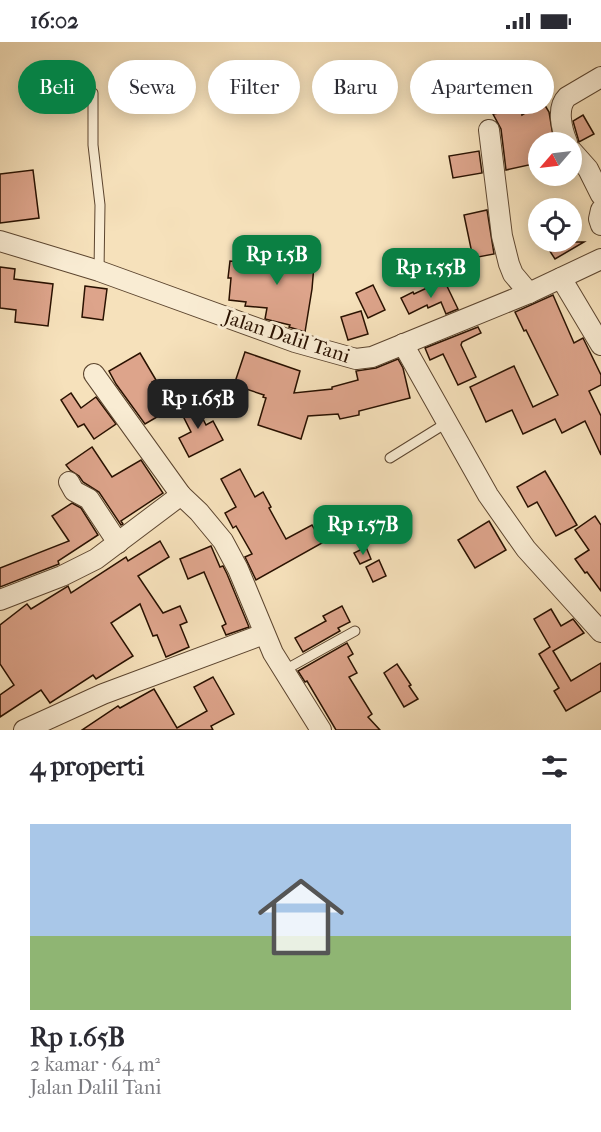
<!DOCTYPE html>
<html lang="id">
<head>
<meta charset="utf-8">
<style>
  body { margin:0; font-family:"IM FELL French Canon",serif; background:#f7f7f7; color:#2b2b33; height:100vh; display:flex; flex-direction:column; font-size:22px; white-space:nowrap }
  * { box-sizing:border-box; margin:0 }
  p { font-size:20px; color:#7c7c81 }
  .icon { flex:none; width:33px; height:33px; fill:none; stroke:currentColor; stroke-width:2; stroke-linecap:round; stroke-linejoin:round }
  .map { position:relative; height:688px; overflow:hidden }
  .side { display:flex; flex-direction:column; background:#fff; flex:1 }
  .side>* { flex:none }
  .top-card { position:absolute; left:18px; top:18px; width:566px; height:54px; display:flex; gap:12px }
  .needle { width:39px; rotate:242deg }
  .buttons { position:absolute; left:528px; top:90px; display:grid; gap:12px }
  .buttons a { display:grid; place-items:center; width:54px; height:54px; border-radius:50%; background:#fff; box-shadow:0 3px 15px #0003; font-size:30px }
  .price { position:absolute; translate:-50% -51px; padding:0 14px; border-radius:12px; background:#0b8043; color:#fff; font-size:20px; line-height:39px; filter:drop-shadow(0 2px 3px #0008) }
  .price::after { content:''; position:absolute; left:50%; top:36px; width:18px; height:14px; margin-left:-9px; background:inherit; clip-path:polygon(0 0,100% 0,50% 100%) }
  .price.current { background:#222; color:#fff }
  ul { padding:0; list-style:none }
  li { display:grid; align-content:center; gap:12px; height:318px; padding:0 30px }
  li+li { border-top:2px solid #e1e1e2 }
  li span { display:grid; place-items:center; height:186px; border-radius:0px; color:#555 }
  li>.icon { margin-inline-start:auto }
  span .icon { width:108px; height:108px; fill:#fffc; stroke-width:1 }
  li b { font-size:26px }
  h2 { display:flex; justify-content:space-between; align-items:center; height:72px; padding:0 30px; font-size:26px }
  .pill { padding:0 21px; border-radius:27px; background:#fff; box-shadow:0 3px 15px #0003; font-size:21px; line-height:54px }
  .pill.current { background:#0b8043; color:#fff }
  .status { display:flex; justify-content:space-between; align-items:center; height:42px; padding:0 30px; background:#fff; direction:ltr }
  .status svg { height:16px; fill:currentColor }
  .map>svg:first-child { display:block }
  .building { fill:#dda48b; stroke:#291100; stroke-width:1.5 }
  .lines { fill:none; stroke-linecap:round; stroke-linejoin:round }
  .lane-casing { stroke:#5c452f; stroke-width:11 }
  .street-casing { stroke:#5c452f; stroke-width:22 }
  .lane { stroke:#f9ecd3; stroke-width:9 }
  .street { stroke:#f9ecd3; stroke-width:20 }
  .labels { text-anchor:middle; stroke-width:6; stroke-linejoin:round; paint-order:stroke }
  .street-label { font-size:20px; fill:#291100; stroke:#f9ecd3 }
</style>
</head>
<body>
<div class="status"><b>16:02</b><svg viewBox="0 0 49 12"><path d="M0 12V9h3v3zM5 12V6h3v6zM10 12V3h3v9zM15 12V0h3v12zM26 1h20v11H26zM47 4h2v5h-2z"/></svg></div>
<div class="map">
<svg width="601" height="688" viewBox="0 0 601 688">
  <rect width="100%" height="100%" fill="#f6e1bb"/>
  <filter id="stains"><feTurbulence type="fractalNoise" baseFrequency=".00333" numOctaves="4"/><feColorMatrix values="0 0 0 0 .2 0 0 0 0 .09 0 0 0 0 .02 0 0 0 .5 -.17"/></filter>
  <radialGradient id="worn" r=".72"><stop offset=".6" stop-color="#630" stop-opacity="0"/><stop offset="1" stop-color="#630" stop-opacity=".3"/></radialGradient>
  <!-- building -->
  <g class="building">
    <path d="M543,60L549,70L554,100H538V121L506,128L501,87L493,72L521,67L522,73Z"/>
    <path d="M583,73L594,92L579,100L573,79Z"/>
    <path d="M479,109L482,131L453,136L449,114Z"/>
    <path d="M33,128L39,176L0,181V132Z"/>
    <path d="M487,168L494,212L473,216L464,173Z"/>
    <path d="M294,197L314,200L312,222L314,223L312,247L305,290L289,285L290,283L265,277L267,266L245,264L246,260L229,258L231,236H228L230,219L250,221L251,219L291,223Z"/>
    <path d="M544,200H584L555,217Z"/>
    <path d="M443,212L449,225L434,232L427,219Z"/>
    <path d="M0,225L15,227L14,237L53,242L48,284L15,280L16,268L0,266Z"/>
    <path d="M444,238L458,267L446,272L441,260L428,266L427,263L409,272L401,256L413,250L414,252Z"/>
    <path d="M373,243L385,268L368,276L356,251Z"/>
    <path d="M85,244L107,247L103,278L82,275Z"/>
    <path d="M553,253L574,301L583,296L601,333V343L589,349L601,374V413L585,379L562,391L555,377L523,392L512,368L486,380L470,345L514,324L533,365L558,353L526,288L524,289L515,270Z"/>
    <path d="M361,269L368,292L348,298L341,275Z"/>
    <path d="M478,285L481,291L462,300L461,303L476,335L458,343L443,312L430,318L425,306Z"/>
    <path d="M245,310L300,329L294,351L332,347V345L358,338L356,329L376,326L398,317L403,326L410,356L359,369V373L340,377L338,372L308,374L301,397L258,383L266,356L263,355L264,353L234,343Z"/>
    <path d="M140,311L156,338L152,340L169,368L145,382L116,342L109,329Z"/>
    <path d="M71,351L81,366L96,355L116,382L94,397L84,382L78,385L61,358Z"/>
    <path d="M193,357L206,383L213,379L223,398L189,415L179,396L191,390L178,364Z"/>
    <path d="M92,405L112,435L141,418L163,451L121,479L123,482L121,483L99,450L83,440L79,434L70,428L66,423Z"/>
    <path d="M240,427L255,455L263,450L271,465L269,466L286,497L312,483L322,501L256,538L245,515L252,512L236,484L233,486L225,471L236,465L221,437Z"/>
    <path d="M545,429L577,483L556,494L537,460L528,465L517,445Z"/>
    <path d="M72,461L81,466L98,493L58,519L59,522L0,545V526L69,499L52,474Z"/>
    <path d="M595,474L601,483V549L587,530L585,531L575,517L589,508L575,488Z"/>
    <path d="M489,479L506,508L475,526L458,498Z"/>
    <path d="M160,499L169,515L138,534L163,571L180,564L187,580L180,583L189,605L166,615L157,593L153,594L140,562L111,581L133,614L96,637L93,633L50,661L41,648L0,675V653L14,643L0,622V583L27,562L31,567L68,544L71,551L126,515L128,519Z"/>
    <path d="M211,504L220,525L223,524L227,532L249,585L226,593L222,584L226,582L204,530L188,537L180,517Z"/>
    <path d="M366,505L371,517L360,522L354,511Z"/>
    <path d="M379,518L386,534L373,540L366,525Z"/>
    <path d="M342,564L350,580L338,586L340,589L303,610L295,596L326,579L323,574Z"/>
    <path d="M551,567L561,584L573,577L584,591L553,609L571,639L601,621V649L566,669L554,649L559,646L539,612L550,605L534,577Z"/>
    <path d="M347,601L353,612L348,615L357,631L349,635L372,672L368,675L380,688H336L307,639L305,640L298,629Z"/>
    <path d="M397,622L411,643L409,644L418,657L404,665L384,631Z"/>
    <path d="M213,635L234,672L211,684L213,688H82L118,664L120,666L154,647L177,686L207,669L194,645Z"/>
  </g>
  <g class="lines">
    <!-- lane casing -->
    <g class="lane-casing">
      <g id="lane">
        <path d="M93,51V103L100,163L99,229"/>
        <path d="M390,416L448,380"/>
        <path d="M283,629L355,589"/>
      </g>
    </g>
    <!-- street casing -->
    <g class="street-casing">
      <g id="street">
        <path d="M489,88L502,194L509,222L513,232L529,251"/>
        <path d="M567,100C562,88 556,66 567,55L601,35"/>
        <path d="M572,109L588,127L601,153"/>
        <path d="M601,168L599,177L601,183"/>
        <path d="M0,199L99,229L295,300L356,317L372,315L529,251L601,217"/>
        <path d="M561,236L601,303"/>
        <path d="M403,302L488,453L526,507L601,590"/>
        <path d="M94,332L181,453"/>
        <path d="M69,440L74,449L89,457L118,501"/>
        <path d="M0,558L62,534L96,517L181,453L199,470L223,499L238,527L273,611L321,688"/>
        <path d="M24,688L103,652L264,592"/>
      </g>
    </g>
    <!-- lane -->
    <use href="#lane" class="lane"/>
    <!-- street -->
    <use href="#street" class="street"/>
  </g>
  <g class="labels">
    <!-- street labels -->
    <g class="street-label">
      <text transform="translate(287 294) rotate(18)" y="7">Jalan Dalil Tani</text>
    </g>
  </g>
  <rect width="100%" height="100%" filter="url(#stains)"/>
  <rect width="100%" height="100%" fill="url(#worn)"/>
</svg>
<div class="buttons">
<a><svg class="needle" viewBox="-14 -14 28 28"><path d="M0-13l5 13h-10z" fill="#e53935"/><path d="M0 13l5-13h-10z" fill="#7c7c81"/></svg></a>
<a><svg class="icon" aria-label="locate" viewBox="0 0 24 24"><circle cx="12" cy="12" r="6"/><path d="M12 2v4M12 18v4M2 12h4M18 12h4"/></svg></a>
</div>
<b class="price" style="left:277px;top:244px">Rp 1.5B</b>
<b class="price" style="left:431px;top:257px">Rp 1.55B</b>
<b class="price current" style="left:198px;top:388px">Rp 1.65B</b>
<b class="price" style="left:363px;top:514px">Rp 1.57B</b>
<div class="top-card">
<a class="pill current">Beli</a>
<a class="pill">Sewa</a>
<a class="pill">Filter</a>
<a class="pill">Baru</a>
<a class="pill">Apartemen</a>
</div>
</div>
<section class="side">
<h2>4 properti<svg class="icon" aria-label="filters" viewBox="0 0 24 24"><path d="M4 7h16M4 17h16"/><circle cx="9" cy="7" r="2"/><circle cx="15" cy="17" r="2"/></svg></h2>
<ul>
<li><span style="background:linear-gradient(#a9c7e8 60%,#8fb573 0)"><svg class="icon" aria-label="home" viewBox="0 0 24 24"><path d="M3 11l9-7 9 7M6 9v11h12V9"/></svg></span><div><b>Rp 1.65B</b><p>2 kamar · 64 m²</p><p>Jalan Dalil Tani</p></div></li>
</ul>
</section>
</body>
</html>
